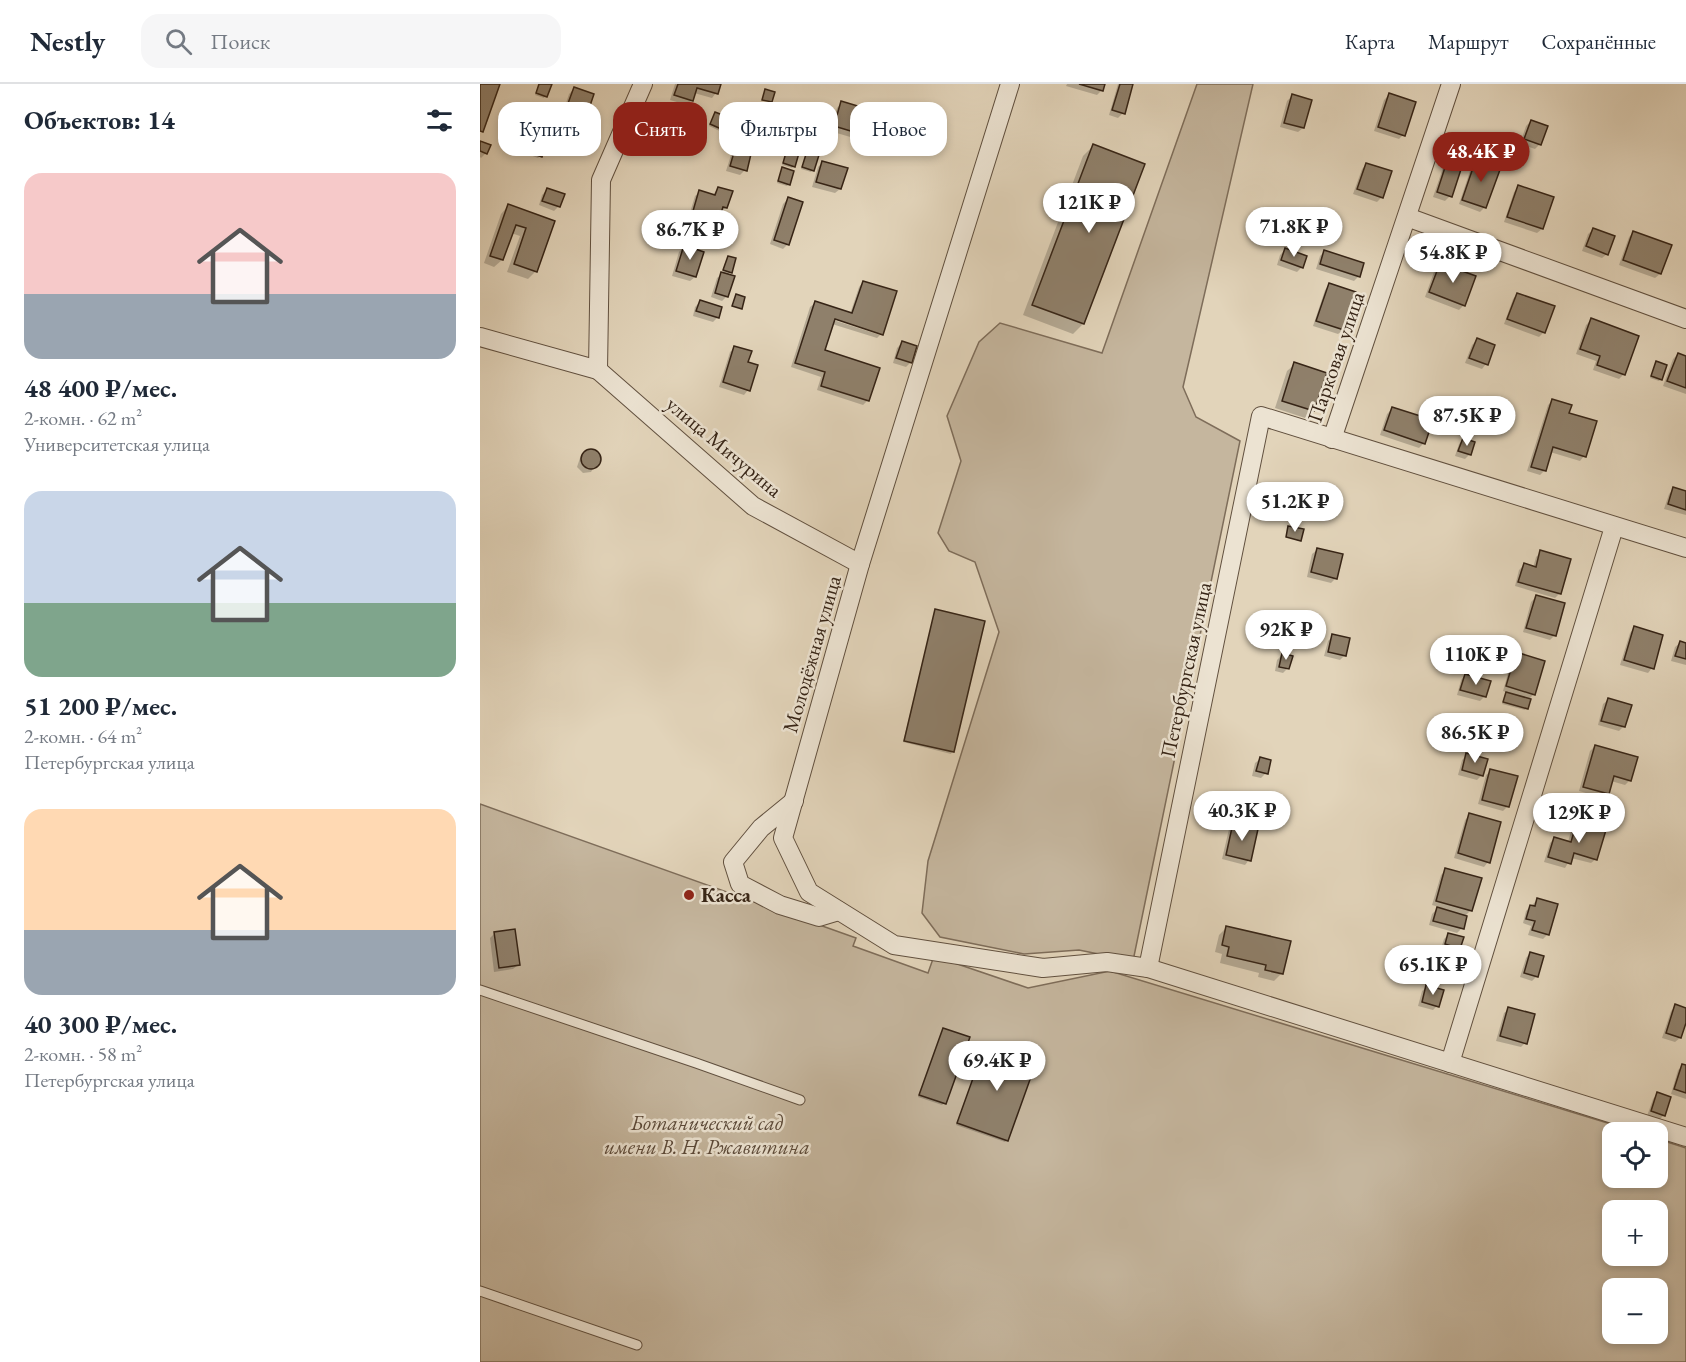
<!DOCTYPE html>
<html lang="ru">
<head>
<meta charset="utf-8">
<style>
  body { margin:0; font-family:"EB Garamond",serif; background:#f6f6f7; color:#1f2937; height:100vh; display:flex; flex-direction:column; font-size:22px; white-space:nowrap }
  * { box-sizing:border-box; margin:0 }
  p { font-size:20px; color:#747a83 }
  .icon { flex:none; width:33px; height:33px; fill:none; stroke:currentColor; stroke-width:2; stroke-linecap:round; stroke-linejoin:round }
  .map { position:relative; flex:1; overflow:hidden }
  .details { display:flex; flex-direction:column; background:#fff; width:480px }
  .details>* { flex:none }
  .hud { position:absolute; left:18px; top:18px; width:570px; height:54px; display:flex; gap:12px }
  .tools { position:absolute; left:1122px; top:1038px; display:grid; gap:12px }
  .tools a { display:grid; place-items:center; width:66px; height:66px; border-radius:12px; background:#fff; box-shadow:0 3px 9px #0003; font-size:30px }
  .price { position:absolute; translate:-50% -51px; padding:0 14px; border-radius:21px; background:#fff; color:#222; font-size:20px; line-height:39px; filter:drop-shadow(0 2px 3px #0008) }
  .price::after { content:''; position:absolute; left:50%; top:36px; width:18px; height:14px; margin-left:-9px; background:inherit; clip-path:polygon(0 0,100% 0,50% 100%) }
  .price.current { background:#8f2418; color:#fff }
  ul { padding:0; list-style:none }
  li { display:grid; align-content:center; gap:12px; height:318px; padding:0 24px }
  li span { display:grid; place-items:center; height:186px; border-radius:18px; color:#555 }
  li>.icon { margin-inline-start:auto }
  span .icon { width:108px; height:108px; fill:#fffc; stroke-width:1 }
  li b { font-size:26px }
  h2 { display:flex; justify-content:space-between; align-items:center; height:72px; padding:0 24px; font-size:26px }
  .pill { padding:0 21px; border-radius:18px; background:#fff; box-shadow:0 3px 9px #0003; font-size:21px; line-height:54px }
  .pill.current { background:#8f2418; color:#fff }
  header { display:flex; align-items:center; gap:36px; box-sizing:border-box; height:84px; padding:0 30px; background:#fff; border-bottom:2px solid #e0e1e3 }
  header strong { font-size:28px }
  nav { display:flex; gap:33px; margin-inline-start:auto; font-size:21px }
  .search { width:420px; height:54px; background:#f6f6f7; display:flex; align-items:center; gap:15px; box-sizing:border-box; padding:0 21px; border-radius:18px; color:#747a83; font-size:22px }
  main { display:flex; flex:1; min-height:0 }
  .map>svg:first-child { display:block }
  .green { fill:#c5b69e; stroke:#7e6d5a; stroke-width:1.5; fill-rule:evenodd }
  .shadow { fill:#0003 }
  .building { fill:#8f806b; stroke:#362416; stroke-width:1.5 }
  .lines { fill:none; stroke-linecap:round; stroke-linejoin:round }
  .service-casing { stroke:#61503f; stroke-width:11 }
  .minor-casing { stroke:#61503f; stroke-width:20 }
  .service { stroke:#ece3d2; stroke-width:9 }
  .minor { stroke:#ece3d2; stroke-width:18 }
  .poi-dot { fill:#8f2418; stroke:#ece3d2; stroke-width:2 }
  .labels { text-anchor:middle; stroke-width:5; stroke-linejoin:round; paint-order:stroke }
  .street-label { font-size:21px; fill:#362416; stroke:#ece3d2 }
  .poi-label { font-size:21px; font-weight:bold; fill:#362416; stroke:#ece3d2; text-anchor:start }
  .park-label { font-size:21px; font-style:italic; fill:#5a4838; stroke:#ece3d2 }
</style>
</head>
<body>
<header>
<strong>Nestly</strong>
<div class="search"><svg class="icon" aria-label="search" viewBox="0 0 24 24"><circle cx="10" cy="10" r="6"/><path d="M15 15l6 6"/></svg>Поиск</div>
<nav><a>Карта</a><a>Маршрут</a><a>Сохранённые</a></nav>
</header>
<main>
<section class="details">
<h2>Объектов: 14<svg class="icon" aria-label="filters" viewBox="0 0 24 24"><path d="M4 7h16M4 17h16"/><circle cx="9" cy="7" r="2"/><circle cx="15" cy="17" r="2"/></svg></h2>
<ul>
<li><span style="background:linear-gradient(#f6c9c9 65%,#9aa5b1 0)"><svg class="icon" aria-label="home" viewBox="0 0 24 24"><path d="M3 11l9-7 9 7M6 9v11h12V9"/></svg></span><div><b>48 400 ₽/мес.</b><p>2-комн. · 62 m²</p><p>Университетская улица</p></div></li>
<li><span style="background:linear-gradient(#c9d6e8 60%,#7fa58c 0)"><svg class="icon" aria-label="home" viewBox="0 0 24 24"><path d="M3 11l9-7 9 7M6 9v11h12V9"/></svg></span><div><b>51 200 ₽/мес.</b><p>2-комн. · 64 m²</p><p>Петербургская улица</p></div></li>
<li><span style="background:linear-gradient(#ffd9b3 65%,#9aa5b1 0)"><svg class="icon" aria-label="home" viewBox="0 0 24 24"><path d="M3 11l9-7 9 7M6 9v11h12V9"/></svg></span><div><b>40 300 ₽/мес.</b><p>2-комн. · 58 m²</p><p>Петербургская улица</p></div></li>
</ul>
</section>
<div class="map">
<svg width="1206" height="1278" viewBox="0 0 1206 1278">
  <rect width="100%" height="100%" fill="#e2d4ba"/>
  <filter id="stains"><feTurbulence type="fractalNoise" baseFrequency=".00333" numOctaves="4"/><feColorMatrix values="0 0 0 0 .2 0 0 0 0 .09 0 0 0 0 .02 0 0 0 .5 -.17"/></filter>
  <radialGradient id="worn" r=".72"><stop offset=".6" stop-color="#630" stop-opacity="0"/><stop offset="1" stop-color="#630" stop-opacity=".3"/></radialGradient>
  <!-- green -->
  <g class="green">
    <path d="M717,0H773L703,303L716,333L760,357L653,877L599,866L544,870L460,853L442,829L448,777L519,548L495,478L469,467L458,449L481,377L467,332L499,258L520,239L622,269Z"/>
    <path d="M0,720L376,854L373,862L448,889L454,872L548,904L630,887L1157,1048H1132V1094H1178V1055L1206,1064V1278H0ZM1132,1126H1178V1172H1132ZM1132,1204H1178V1250H1132Z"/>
  </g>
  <!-- shadow -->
  <g class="shadow">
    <path d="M59,0H70L64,14L55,11Z"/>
    <path d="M195,0H239L236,9L232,14L214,9L212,16L207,21L190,16Z"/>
    <path d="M587,0H624L622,6L617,11L586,2Z"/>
    <path d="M638,0H652L643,29L638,34L629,31Z"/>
    <path d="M94,5L98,50L94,55L76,49L89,10Z"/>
    <path d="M909,11L923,51L919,55L894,47L904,16Z"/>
    <path d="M812,12L823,44L818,48L800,43L807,17Z"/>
    <path d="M362,19L382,50L377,55L350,47L357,24Z"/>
    <path d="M235,29L246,47L244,49L229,42Z"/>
    <path d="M264,35L277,58L272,62L254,57L259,40Z"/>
    <path d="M1051,37L1060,60L1055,65L1040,60L1046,42Z"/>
    <path d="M334,51L341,63L339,64L329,62Z"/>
    <path d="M0,59L6,69L1,74L0,73Z"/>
    <path d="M56,59L60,72L58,74L50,71Z"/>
    <path d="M613,62L603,240L593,250L543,231L603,72Z"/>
    <path d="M255,67L265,86L260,91L246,87L251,71Z"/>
    <path d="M307,67L314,82L312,84L302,81Z"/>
    <path d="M327,69L333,86L331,88L321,85Z"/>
    <path d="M971,70L970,112L965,117L953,113L966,75Z"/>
    <path d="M997,77L1005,123L1000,128L979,120L992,81Z"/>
    <path d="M343,78L360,105L355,109L332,103L338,83Z"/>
    <path d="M887,80L902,113L897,118L873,110L882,85Z"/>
    <path d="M302,85L309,100L307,102L297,99Z"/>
    <path d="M1039,103L1072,114L1062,145L1057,149L1024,138L1034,108Z"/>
    <path d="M238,104L246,124L240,128L238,134L233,139L209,132L215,112L220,108L233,111Z"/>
    <path d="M67,106L79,122L74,127L59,121L62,111Z"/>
    <path d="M308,115V160L303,165L290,160L303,120Z"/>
    <path d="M28,122L73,138L56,187L48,195L27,188L40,152L31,149L22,176L14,183L4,179L21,130Z"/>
    <path d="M1113,146L1127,170L1122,174L1102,167L1108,150Z"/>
    <path d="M1154,148L1180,190L1175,194L1139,181L1149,153Z"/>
    <path d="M204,163L215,193L210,197L192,192L199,168Z"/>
    <path d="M805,166L822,183L817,188L797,181L800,171Z"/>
    <path d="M845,167L879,192L874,197L836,185L840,172Z"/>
    <path d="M248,174L251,188L247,191V212L242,217L231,213L237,194L242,190Z"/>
    <path d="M960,181L984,221L979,226L945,213L955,185Z"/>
    <path d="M383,198L402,250L348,232L347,234L400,251L397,254L352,240L343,267L388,316L383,321L337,306L341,293L311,283L330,223L335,219L370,230L379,203Z"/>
    <path d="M849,201L875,209L863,246L858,250L833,242L845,206Z"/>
    <path d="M1037,210L1064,248L1059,253L1024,240L1033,215Z"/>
    <path d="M220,218L238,233L233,238L213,232L215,223Z"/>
    <path d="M1111,236L1144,290L1139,295L1113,286L1116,277L1096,270L1106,241Z"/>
    <path d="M997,256L1006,280L1002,285L985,279L992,261Z"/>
    <path d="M422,259L431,278L426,283L413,279L417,264Z"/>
    <path d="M255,264L266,279L268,306L264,311L239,303L250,268Z"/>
    <path d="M1198,270L1206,273V310L1183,302L1193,275Z"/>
    <path d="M815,280L832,326L825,334L795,324L807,287Z"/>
    <path d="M1175,281L1181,295L1179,297L1170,294Z"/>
    <path d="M1073,316L1088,330L1104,372L1100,377L1070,368L1065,386L1060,391L1047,387L1068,321Z"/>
    <path d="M912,325L944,359L939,364L900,351L907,330Z"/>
    <path d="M983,355L993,359L989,371L985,375L975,372L979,360Z"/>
    <path d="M110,367L115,368L119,375L111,388L103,389L97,383L100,374Z"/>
    <path d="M1194,405L1206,409V431L1184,425L1189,410Z"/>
    <path d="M837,466L856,494L851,499L827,493L832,470Z"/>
    <path d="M1061,468L1080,509L1075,514L1035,502L1039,486L1044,481L1053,484L1056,473Z"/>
    <path d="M1056,513L1075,551L1070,556L1043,548L1051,518Z"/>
    <path d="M456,526L472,668L471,670L423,658Z"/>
    <path d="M1154,544L1172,584L1168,589L1140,581L1150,549Z"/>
    <path d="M853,552L865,571L860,576L844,572L848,557Z"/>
    <path d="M1200,559L1206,560V581L1191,577L1195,563Z"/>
    <path d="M1036,570L1054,610L1048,616L1045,626L1022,620L1028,609L1023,607L1032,575Z"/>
    <path d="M802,571L808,584L803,589L795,587L797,576Z"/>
    <path d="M985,591L1005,612L1000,617L977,611L981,596Z"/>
    <path d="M1128,616L1144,642L1139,647L1118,641L1123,620Z"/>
    <path d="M1115,662L1150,696L1145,701L1131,697L1128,709L1123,714L1099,707L1110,667Z"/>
    <path d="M987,671L1002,691L997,696L978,691L982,676Z"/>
    <path d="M780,675L786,689L781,694L772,692L775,679Z"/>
    <path d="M1011,687L1028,722L1023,727L998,720L1006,691Z"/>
    <path d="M990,731L1008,778L1004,783L974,774L985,736Z"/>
    <path d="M1097,739L1116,775L1111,779L1091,774L1085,784L1064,778L1070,759L1074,755L1088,758L1092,744Z"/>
    <path d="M754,740L769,776L765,781L742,775L749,745Z"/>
    <path d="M966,786L991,826L986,831L982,844L977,849L949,841L952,830L959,823L952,821L961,791Z"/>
    <path d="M1057,816L1068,850L1063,855L1048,851L1051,842L1043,839L1046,827Z"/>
    <path d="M747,843L802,889L794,897L778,893L779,889L740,879L742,870L735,868L739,851Z"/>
    <path d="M15,849L38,881L33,885L14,888L10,854Z"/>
    <path d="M969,850L979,864L974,869L961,865L964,855Z"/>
    <path d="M1050,869L1057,892L1052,897L1040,893L1046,874Z"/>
    <path d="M947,903L957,922L953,926L938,922L942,907Z"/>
    <path d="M1196,922L1206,925V934L1200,954L1195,958L1182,954L1191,927Z"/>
    <path d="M1029,925L1045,959L1041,963L1016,957L1024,929Z"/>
    <path d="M463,945L464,1019L462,1021L438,1013Z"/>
    <path d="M506,960L527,1056L525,1058L476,1041Z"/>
    <path d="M1203,982L1206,983V1015L1191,1010L1198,986Z"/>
    <path d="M1177,1010L1184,1031L1179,1036L1167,1032L1173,1015Z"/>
  </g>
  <!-- building -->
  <g class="building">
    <path d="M0,0H20L3,48L0,47Z"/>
    <path d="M59,0H72L67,13L56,9Z"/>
    <path d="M198,0H241L238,10L217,4L213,17L194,11Z"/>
    <path d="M599,0H625L623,7Z"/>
    <path d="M640,0H653L645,30L632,26Z"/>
    <path d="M94,3L114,10L100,51L79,44Z"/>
    <path d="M285,5L295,8L292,18L282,16Z"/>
    <path d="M909,9L936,18L925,52L898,43Z"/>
    <path d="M812,10L832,16L824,44L804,39Z"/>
    <path d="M361,17L391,26L384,51L354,42Z"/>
    <path d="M235,28L253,35L248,48L230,40Z"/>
    <path d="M264,33L284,39L278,58L258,53Z"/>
    <path d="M1051,36L1068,42L1061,61L1044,55Z"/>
    <path d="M333,49L345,53L342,63L330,60Z"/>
    <path d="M0,57L11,61L7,70L0,67Z"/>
    <path d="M55,57L66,61L62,73L51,69Z"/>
    <path d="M613,60L665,80L604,240L552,221Z"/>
    <path d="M255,65L271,70L267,87L250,82Z"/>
    <path d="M307,65L319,69L315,83L303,79Z"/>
    <path d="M327,67L339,71L334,87L322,83Z"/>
    <path d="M970,68L985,73L972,113L957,108Z"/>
    <path d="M996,75L1021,83L1006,124L982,116Z"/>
    <path d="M342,77L368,84L361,105L336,98Z"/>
    <path d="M886,79L912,87L903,114L877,105Z"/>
    <path d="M302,83L314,87L310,101L298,97Z"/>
    <path d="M1038,101L1074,113L1063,145L1027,133Z"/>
    <path d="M238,103L253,107L247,124L243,123L239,135L213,127L219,106L235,111Z"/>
    <path d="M67,104L85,110L80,123L62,117Z"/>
    <path d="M308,113L323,118L309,161L294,156Z"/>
    <path d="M28,120L75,137L57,188L34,180L46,144L36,141L23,176L10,172Z"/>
    <path d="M1113,144L1135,152L1128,171L1106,162Z"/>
    <path d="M1153,147L1192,161L1181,190L1143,176Z"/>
    <path d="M204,161L224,168L216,193L196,187Z"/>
    <path d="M805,164L827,172L823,184L801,176Z"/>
    <path d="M844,166L884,179L880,193L840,180Z"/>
    <path d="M248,172L256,174L252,189L243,186Z"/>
    <path d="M960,179L996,192L985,222L949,208Z"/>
    <path d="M241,188L255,192L248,213L235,209Z"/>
    <path d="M383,197L417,207L403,251L355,235L345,266L400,284L389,317L341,302L345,288L315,279L335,217L372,229Z"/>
    <path d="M849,199L876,208L864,246L836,237Z"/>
    <path d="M1037,209L1075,222L1065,249L1027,235Z"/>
    <path d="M256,210L265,213L262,225L252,222Z"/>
    <path d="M220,216L242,223L239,234L216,227Z"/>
    <path d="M1111,234L1159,252L1145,291L1117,281L1120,272L1100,265Z"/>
    <path d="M997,254L1015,261L1008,281L989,274Z"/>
    <path d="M422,257L437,262L432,279L416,274Z"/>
    <path d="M254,262L272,267L268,278L278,281L270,307L243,298Z"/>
    <path d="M1198,269L1206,272V304L1187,297Z"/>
    <path d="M1176,277L1187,281L1182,296L1171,292Z"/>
    <path d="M814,278L847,289L834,327L802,317Z"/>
    <path d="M1072,315L1092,321L1089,329L1117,337L1106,373L1073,363L1066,387L1051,383Z"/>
    <path d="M912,323L953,336L945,360L904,346Z"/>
    <path d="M983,354L995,358L991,371L978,367Z"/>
    <circle cx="111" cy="375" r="10"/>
    <path d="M1193,403L1206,407V426L1188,420Z"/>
    <path d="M808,442L824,445L821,457L806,453Z"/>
    <path d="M837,464L863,470L857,495L831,488Z"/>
    <path d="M1060,466L1091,475L1081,510L1038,498L1044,479L1056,483Z"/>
    <path d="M1056,511L1085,519L1076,552L1046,544Z"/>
    <path d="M455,525L505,537L474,668L424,657Z"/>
    <path d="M1154,542L1183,551L1174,585L1144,576Z"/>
    <path d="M852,550L870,554L866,572L848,568Z"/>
    <path d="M1200,557L1206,559V575L1195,572Z"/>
    <path d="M1036,568L1065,577L1055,611L1026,602Z"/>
    <path d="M802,569L813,572L809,585L799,583Z"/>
    <path d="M985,590L1011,597L1006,613L980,606Z"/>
    <path d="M1026,608L1051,615L1048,625L1023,618Z"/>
    <path d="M1128,614L1152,621L1145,643L1121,637Z"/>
    <path d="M1115,661L1158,673L1151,697L1134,692L1129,710L1103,703Z"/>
    <path d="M986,669L1008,675L1003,692L982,686Z"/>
    <path d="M780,673L791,676L788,690L776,687Z"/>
    <path d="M1010,685L1038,692L1029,723L1002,716Z"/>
    <path d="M989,729L1021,738L1010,779L978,769Z"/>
    <path d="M1097,737L1126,746L1117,776L1094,769L1091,780L1068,773L1074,753L1091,758Z"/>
    <path d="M753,739L778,745L771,777L746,771Z"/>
    <path d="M965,784L1002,794L992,827L956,817Z"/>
    <path d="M1057,814L1078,820L1069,851L1052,846L1055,837L1046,835L1050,821L1055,822Z"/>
    <path d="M957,823L987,832L984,845L953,837Z"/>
    <path d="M746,842L811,857L803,890L785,886L786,881L747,872L749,863L742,861Z"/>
    <path d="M35,845L40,881L19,884L14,848Z"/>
    <path d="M968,849L984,853L980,865L965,860Z"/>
    <path d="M1050,868L1064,872L1058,893L1044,889Z"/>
    <path d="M946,901L964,906L959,923L942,918Z"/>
    <path d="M1195,920L1206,924V939L1201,954L1186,949Z"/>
    <path d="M1028,923L1055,930L1047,960L1020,952Z"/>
    <path d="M463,944L490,953L466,1020L439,1011Z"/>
    <path d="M506,958L557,976L528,1057L477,1039Z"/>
    <path d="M1202,980L1206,981V1009L1194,1005Z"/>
    <path d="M1177,1008L1191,1013L1185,1032L1171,1027Z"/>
  </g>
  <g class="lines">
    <!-- service casing -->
    <g class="service-casing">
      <g id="service">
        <path d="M0,906L216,979L320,1016"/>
        <path d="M0,1207L157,1261"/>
      </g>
    </g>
    <!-- minor casing -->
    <g class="minor-casing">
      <g id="minor">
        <path d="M163,0L121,96L118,286L273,422L380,480"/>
        <path d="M530,0L380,480L303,754L329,808L414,861L563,884L627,878L668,884L1206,1053"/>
        <path d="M927,133L1206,235"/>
        <path d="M0,253L118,286"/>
        <path d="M852,355L971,0"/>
        <path d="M314,717L281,744L253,778L260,800L300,821L339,833L359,827"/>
        <path d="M668,884L781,332L1206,464"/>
        <path d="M970,979L1134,443"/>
      </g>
    </g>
    <!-- service -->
    <use href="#service" class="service"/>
    <!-- minor -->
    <use href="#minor" class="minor"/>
  </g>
  <!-- markers -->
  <circle class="poi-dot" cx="209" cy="811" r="6"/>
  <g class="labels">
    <!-- street labels -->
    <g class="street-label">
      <text transform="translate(856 273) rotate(-71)" y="7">Парковая улица</text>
      <text transform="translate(244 363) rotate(40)" y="7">улица Мичурина</text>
      <text transform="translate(332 570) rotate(-74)" y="7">Молодёжная улица</text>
      <text transform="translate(706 586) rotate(-78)" y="7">Петербургская улица</text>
    </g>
    <!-- poi labels -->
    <g class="poi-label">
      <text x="221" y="818">Касса</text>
    </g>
    <!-- park labels -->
    <g class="park-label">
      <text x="227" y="1046">Ботанический сад<tspan x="227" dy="24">имени В. Н. Ржавитина</tspan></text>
    </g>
  </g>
  <rect width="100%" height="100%" filter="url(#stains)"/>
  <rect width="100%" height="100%" fill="url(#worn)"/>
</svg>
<div class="tools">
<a><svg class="icon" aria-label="locate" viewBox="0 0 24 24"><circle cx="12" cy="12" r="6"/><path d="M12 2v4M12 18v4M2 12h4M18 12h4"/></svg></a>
<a>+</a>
<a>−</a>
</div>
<b class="price current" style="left:1001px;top:99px">48.4K ₽</b>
<b class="price" style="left:609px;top:150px">121K ₽</b>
<b class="price" style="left:814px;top:174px">71.8K ₽</b>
<b class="price" style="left:210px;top:177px">86.7K ₽</b>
<b class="price" style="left:973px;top:200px">54.8K ₽</b>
<b class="price" style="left:987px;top:363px">87.5K ₽</b>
<b class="price" style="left:815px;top:449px">51.2K ₽</b>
<b class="price" style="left:806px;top:577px">92K ₽</b>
<b class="price" style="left:996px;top:602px">110K ₽</b>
<b class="price" style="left:995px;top:680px">86.5K ₽</b>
<b class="price" style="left:762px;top:758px">40.3K ₽</b>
<b class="price" style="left:1099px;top:760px">129K ₽</b>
<b class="price" style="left:953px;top:912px">65.1K ₽</b>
<b class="price" style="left:517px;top:1008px">69.4K ₽</b>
<div class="hud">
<a class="pill">Купить</a>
<a class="pill current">Снять</a>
<a class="pill">Фильтры</a>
<a class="pill">Новое</a>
</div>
</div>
</main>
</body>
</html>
